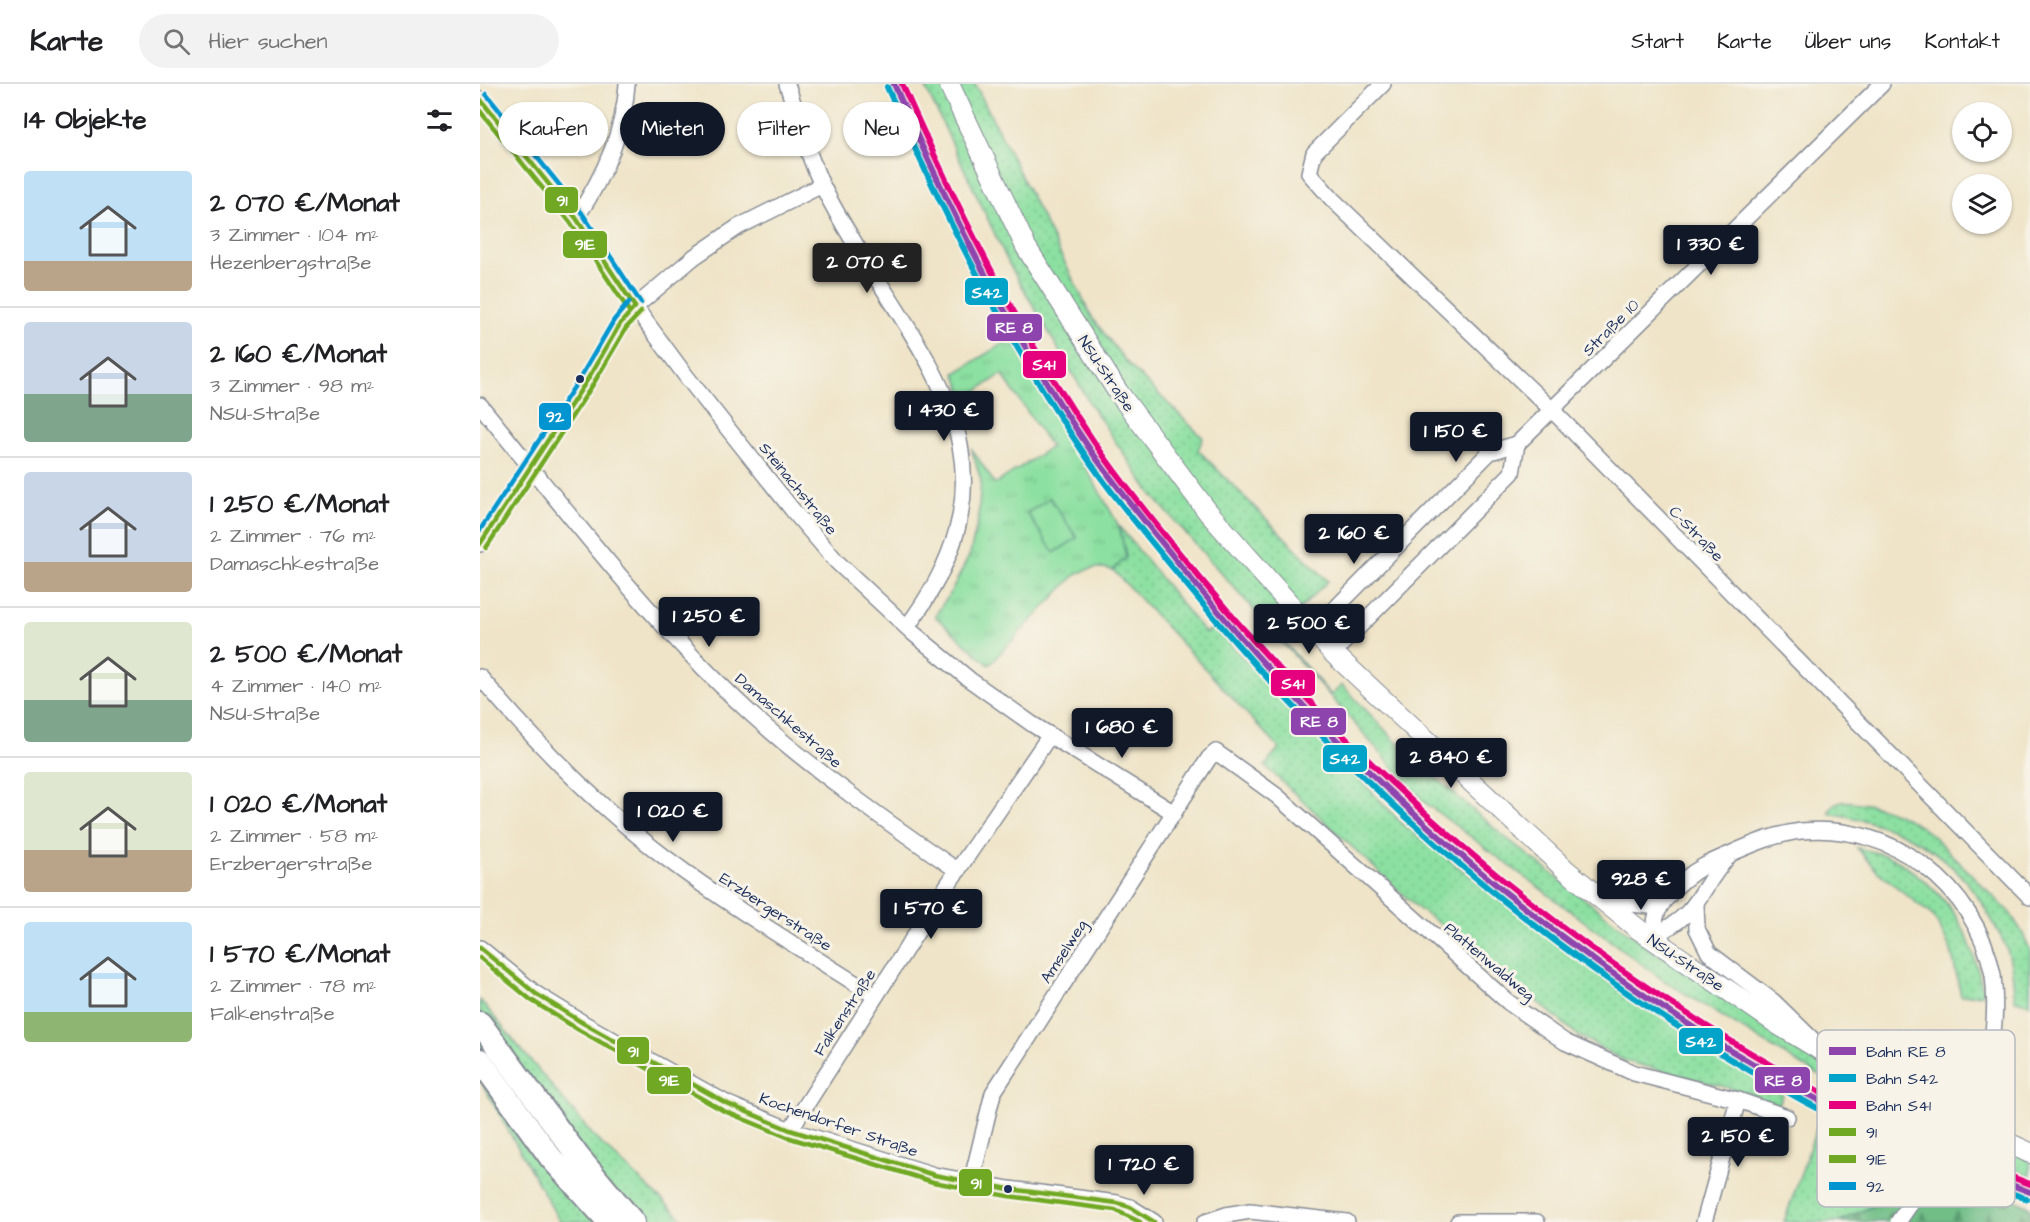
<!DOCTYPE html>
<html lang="de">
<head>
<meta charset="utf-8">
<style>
  body { margin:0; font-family:"Architects Daughter",sans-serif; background:#f2f2f2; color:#202124; height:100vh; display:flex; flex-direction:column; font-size:22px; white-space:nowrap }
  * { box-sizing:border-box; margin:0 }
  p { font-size:20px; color:#757577 }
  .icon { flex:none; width:33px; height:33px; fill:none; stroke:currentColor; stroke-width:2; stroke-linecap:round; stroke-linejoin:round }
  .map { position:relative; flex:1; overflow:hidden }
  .sheet { display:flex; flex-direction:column; background:#fff; width:480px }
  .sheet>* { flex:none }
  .guide { position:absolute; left:18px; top:18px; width:570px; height:54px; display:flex; gap:12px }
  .controls { position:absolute; left:1472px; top:18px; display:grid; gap:12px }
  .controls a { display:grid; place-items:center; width:60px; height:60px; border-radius:50%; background:#fff; box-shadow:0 2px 4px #0004; font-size:30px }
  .price { position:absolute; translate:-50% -51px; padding:0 14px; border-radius:6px; background:#111827; color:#fff; font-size:20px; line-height:39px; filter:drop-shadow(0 2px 3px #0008) }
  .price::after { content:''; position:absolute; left:50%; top:36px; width:18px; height:14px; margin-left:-9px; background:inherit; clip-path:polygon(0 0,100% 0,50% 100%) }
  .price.selected { background:#222; color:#fff }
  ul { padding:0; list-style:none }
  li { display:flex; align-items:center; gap:18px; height:150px; padding:0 24px }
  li+li { border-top:2px solid #e0e0e0 }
  li span { display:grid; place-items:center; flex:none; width:168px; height:120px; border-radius:6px; color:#555 }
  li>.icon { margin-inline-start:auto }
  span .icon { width:72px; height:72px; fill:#fffc; stroke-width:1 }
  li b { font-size:26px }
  h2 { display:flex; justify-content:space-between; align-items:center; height:72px; padding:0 24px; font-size:26px }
  .chip { padding:0 21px; border-radius:27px; background:#fff; box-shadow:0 2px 4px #0004; font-size:21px; line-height:54px }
  .chip.selected { background:#111827; color:#fff }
  header { display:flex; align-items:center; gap:36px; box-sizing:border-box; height:84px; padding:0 30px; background:#fff; border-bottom:2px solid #e0e0e0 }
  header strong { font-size:28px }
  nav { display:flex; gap:33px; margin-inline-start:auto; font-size:21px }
  .search { width:420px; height:54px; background:#f2f2f2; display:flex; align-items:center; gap:15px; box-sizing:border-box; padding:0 21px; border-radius:33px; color:#757577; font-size:22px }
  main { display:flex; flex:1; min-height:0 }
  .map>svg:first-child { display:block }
  .grass { fill:url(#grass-dots); stroke:#548880; stroke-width:1.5 }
  .forest { fill:url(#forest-firs); stroke:#467672; stroke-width:1.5 }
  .park { fill:url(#park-tufts); stroke:#548880; stroke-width:1.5 }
  .pitch { fill:#8ce0a1; stroke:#548880; stroke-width:1.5 }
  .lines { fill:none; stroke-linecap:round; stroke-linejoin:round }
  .minor-casing { stroke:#858a93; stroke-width:18 }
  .major-casing { stroke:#858a93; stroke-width:22 }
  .highway-casing { stroke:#858a93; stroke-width:26 }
  .minor { stroke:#fff; stroke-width:15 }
  .major { stroke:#fff; stroke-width:20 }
  .highway { stroke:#fff; stroke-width:22 }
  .minor-bridge-casing { stroke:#858a93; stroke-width:18; stroke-linecap:butt }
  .minor-bridge { stroke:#fff; stroke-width:15 }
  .bus-1-casing { stroke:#f7f3e8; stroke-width:9 }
  .bus-2-casing { stroke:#f7f3e8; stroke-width:9 }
  .bus-3-casing { stroke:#f7f3e8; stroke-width:9 }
  .bus-1 { stroke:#70a824; stroke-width:4.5 }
  .bus-2 { stroke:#70a824; stroke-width:4.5 }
  .bus-3 { stroke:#0095d0; stroke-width:4.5 }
  .rail-1-casing { stroke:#f7f3e8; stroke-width:10 }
  .rail-2-casing { stroke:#f7f3e8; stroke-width:10 }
  .rail-3-casing { stroke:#f7f3e8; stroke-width:10 }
  .rail-1 { stroke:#8e44ad; stroke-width:6 }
  .rail-2 { stroke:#01a3c8; stroke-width:6 }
  .rail-3 { stroke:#e5007d; stroke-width:6 }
  .bus-dot { fill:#1b2f5e; stroke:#f7f3e8; stroke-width:2 }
  .labels { text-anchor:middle; stroke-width:6; stroke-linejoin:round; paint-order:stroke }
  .street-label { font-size:16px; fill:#1b2f5e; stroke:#f7f3e8 }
  .key { fill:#f7f3e8; stroke:#b5b8bf; stroke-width:1.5 }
  .key-label { font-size:16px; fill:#1b2f5e }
  .line-badge { stroke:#f7f3e8; stroke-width:2 }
  .badge-label { font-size:16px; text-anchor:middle; font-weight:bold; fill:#fff }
</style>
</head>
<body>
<header>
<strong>Karte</strong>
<div class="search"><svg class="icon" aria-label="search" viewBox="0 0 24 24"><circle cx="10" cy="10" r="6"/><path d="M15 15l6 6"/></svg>Hier suchen</div>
<nav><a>Start</a><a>Karte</a><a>Über uns</a><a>Kontakt</a></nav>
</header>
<main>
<section class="sheet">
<h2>14 Objekte<svg class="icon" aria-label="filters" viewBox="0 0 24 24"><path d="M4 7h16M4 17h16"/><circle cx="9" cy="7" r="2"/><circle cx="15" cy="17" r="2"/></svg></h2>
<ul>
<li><span style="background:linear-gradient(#bfe0f5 75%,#b9a48a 0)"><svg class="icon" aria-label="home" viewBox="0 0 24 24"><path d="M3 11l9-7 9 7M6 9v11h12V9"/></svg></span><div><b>2 070 €/Monat</b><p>3 Zimmer · 104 m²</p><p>Hezenbergstraße</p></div></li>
<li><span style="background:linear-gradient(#c9d6e8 60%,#7fa58c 0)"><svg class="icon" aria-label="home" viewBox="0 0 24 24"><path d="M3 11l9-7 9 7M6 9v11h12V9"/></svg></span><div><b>2 160 €/Monat</b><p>3 Zimmer · 98 m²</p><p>NSU-Straße</p></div></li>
<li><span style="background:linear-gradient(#c9d6e8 75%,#b9a48a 0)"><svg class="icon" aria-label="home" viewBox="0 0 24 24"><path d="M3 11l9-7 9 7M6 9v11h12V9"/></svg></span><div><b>1 250 €/Monat</b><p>2 Zimmer · 76 m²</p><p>Damaschkestraße</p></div></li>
<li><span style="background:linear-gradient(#dfe7d0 65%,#7fa58c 0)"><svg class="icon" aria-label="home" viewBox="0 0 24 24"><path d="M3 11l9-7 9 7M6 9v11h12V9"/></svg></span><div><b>2 500 €/Monat</b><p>4 Zimmer · 140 m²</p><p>NSU-Straße</p></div></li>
<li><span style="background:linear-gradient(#dfe7d0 65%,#b9a48a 0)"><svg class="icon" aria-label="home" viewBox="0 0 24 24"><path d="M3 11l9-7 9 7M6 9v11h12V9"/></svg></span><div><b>1 020 €/Monat</b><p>2 Zimmer · 58 m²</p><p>Erzbergerstraße</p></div></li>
<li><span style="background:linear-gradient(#bfe0f5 75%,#8fb573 0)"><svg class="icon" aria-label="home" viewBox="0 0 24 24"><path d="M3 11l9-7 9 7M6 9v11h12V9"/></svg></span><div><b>1 570 €/Monat</b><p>2 Zimmer · 78 m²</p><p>Falkenstraße</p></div></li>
</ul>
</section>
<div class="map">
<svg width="1550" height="1138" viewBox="0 0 1550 1138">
  <defs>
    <pattern id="grass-dots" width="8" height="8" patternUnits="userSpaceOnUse" patternTransform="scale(1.5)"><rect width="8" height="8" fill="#8ce0a1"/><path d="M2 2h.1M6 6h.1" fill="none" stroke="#78c08d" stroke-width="1.8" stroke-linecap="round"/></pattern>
    <pattern id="forest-firs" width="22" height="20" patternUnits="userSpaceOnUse" patternTransform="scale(1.5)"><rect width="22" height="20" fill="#71be87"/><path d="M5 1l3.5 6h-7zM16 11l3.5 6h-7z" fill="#5c9b72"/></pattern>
    <pattern id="park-tufts" width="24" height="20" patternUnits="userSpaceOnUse" patternTransform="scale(1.5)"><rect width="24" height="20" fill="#8ce0a1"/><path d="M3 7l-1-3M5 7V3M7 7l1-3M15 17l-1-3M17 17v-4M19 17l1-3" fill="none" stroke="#78c08d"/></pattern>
  </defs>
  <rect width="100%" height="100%" fill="#f7f3e8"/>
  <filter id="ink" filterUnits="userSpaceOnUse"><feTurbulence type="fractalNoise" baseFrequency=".0167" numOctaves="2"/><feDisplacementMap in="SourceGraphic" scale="12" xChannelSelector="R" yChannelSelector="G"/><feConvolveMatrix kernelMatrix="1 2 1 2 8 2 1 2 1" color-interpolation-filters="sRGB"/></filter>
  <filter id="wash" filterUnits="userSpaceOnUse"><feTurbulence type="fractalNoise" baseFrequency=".008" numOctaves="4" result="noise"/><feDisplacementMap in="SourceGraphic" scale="24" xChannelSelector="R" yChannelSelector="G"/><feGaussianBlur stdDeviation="1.35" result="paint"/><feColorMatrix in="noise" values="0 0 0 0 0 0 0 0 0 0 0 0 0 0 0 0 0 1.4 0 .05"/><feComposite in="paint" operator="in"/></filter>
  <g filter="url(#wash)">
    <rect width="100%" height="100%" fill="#efe4c8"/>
    <!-- grass -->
    <g class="grass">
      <path d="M444,0H495L613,235L647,279L723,354L718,366L848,497L796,549L851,611L862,601L924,666L1021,750L1168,864L1253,915L1550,1074V1093L1331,987L1183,896L944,718L672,411L612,323L529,180Z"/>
      <path d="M639,442L725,549L734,544L925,742L1134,901L1306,1004L1298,1021L1268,1009L1145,977L1099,952L977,852L940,826L785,682L799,664L633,486L646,473Z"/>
      <path d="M1361,717C1396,719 1423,729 1451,750L1530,829L1542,848L1550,866V920L1535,916C1533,900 1533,881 1527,866C1524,856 1517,847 1513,838C1477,769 1422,740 1348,729L1354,720Z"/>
      <path d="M1377,764C1389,767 1406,770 1416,776C1472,812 1492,847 1503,910L1481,912L1471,866L1454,833L1397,787Z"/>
      <path d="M0,916L116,1055L206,1138H80L0,996Z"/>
      <path d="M1344,1023L1470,1086L1358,1138H1304Z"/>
    </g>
    <!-- forest -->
    <path class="forest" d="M1470,1086L1550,1123V1138H1358Z"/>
    <!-- park -->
    <path class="park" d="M532,254L639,442L646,473L633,486C617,482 608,483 593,493L509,581L455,532L472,506L490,470L498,436L501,396L491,364L515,400L571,363L522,290L485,315L475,289Z"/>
    <!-- pitch -->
    <path class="pitch" d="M570,414L597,454L574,469L547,429Z"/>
  </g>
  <g filter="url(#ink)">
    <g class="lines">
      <!-- minor casing -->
      <g class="minor-casing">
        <g id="minor">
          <path d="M307,0C318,33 327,71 343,103C423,262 562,361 427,543"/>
          <path d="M903,0L834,69L829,89L853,116L1072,326L1550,813"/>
          <path d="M0,15L96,134L155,223L206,292L315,429L357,478L433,549L490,596L552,640L694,729"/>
          <path d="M96,134C123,94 144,49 147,0"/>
          <path d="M0,321C86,426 169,536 269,628C334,687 406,737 478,787"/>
          <path d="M0,460L106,298L140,240L155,223L214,173L258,143L342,101"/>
          <path d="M832,548L1010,368L1037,360L1402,0"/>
          <path d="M853,569L1032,389L1037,360"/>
          <path d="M0,593C56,659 116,721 186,774C252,824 325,867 395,912"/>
          <path d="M1122,813L1142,819L1170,822L1188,813"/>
          <path d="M1216,820L1217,845L1229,869L1294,918L1332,955"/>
          <path d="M1170,847L1178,849C1220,829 1219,805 1248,773"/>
          <path d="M0,864L56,910L103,939L248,1020L310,1046L454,1091L529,1105L637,1119L650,1123L674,1138"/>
          <path d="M1187,864C1183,857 1176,849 1175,840C1175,823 1193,805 1205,795C1220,782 1234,777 1252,769C1275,759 1296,750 1321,747C1412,738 1496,802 1513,891"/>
          <path d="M310,1046L460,812L570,651"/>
          <path d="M491,1099L513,1009L729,674L736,668L797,712L1028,918L1085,958L1154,989L1258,1016L1307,1033"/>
          <path d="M725,1138L746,1131L770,1127L867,1138"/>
          <path d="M978,1138H1057"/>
          <path d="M1224,1138L1258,1016"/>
        </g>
      </g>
      <!-- major casing -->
      <g class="major-casing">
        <path id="major" d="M469,0L546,163L638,308L728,428L853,569L1087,787L1158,845L1299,941L1390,996L1550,1069"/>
      </g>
      <!-- highway casing -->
      <g class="highway-casing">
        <g id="highway">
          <path d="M0,939L97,1071L153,1138"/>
          <path d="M0,976L71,1074L129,1138"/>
        </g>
      </g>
      <!-- minor -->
      <use href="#minor" class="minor"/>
      <!-- major -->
      <use href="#major" class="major"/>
      <!-- highway -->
      <use href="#highway" class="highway"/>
      <!-- minor-bridge casing -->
      <g class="minor-bridge-casing">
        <path id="minor-bridge" d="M1418,1138C1474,1056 1525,996 1513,891"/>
      </g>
      <!-- minor-bridge -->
      <use href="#minor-bridge" class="minor-bridge"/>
      <!-- bus-1 casing -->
      <g class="bus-1-casing">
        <g id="bus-1">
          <path d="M0,15L96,134L155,223"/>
          <path d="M0,460L106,298L140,240L155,223"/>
          <path d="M0,864L56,910L103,939L248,1020L310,1046L454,1091L529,1105L637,1119L650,1123L674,1138"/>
        </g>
      </g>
      <!-- bus-2 casing -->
      <g class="bus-2-casing">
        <g id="bus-2">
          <path d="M0,27L90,138L149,227"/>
          <path d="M6,464L112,302L146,244L161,228"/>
          <path d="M0,874L51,916L99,946L244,1027L307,1053L453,1098L528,1112L635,1126L660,1138"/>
        </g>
      </g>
      <!-- bus-3 casing -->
      <g class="bus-3-casing">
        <g id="bus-3">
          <path d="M6,10L102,129L161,219"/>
          <path d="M0,446L100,294L134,236L149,218"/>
        </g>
      </g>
      <!-- bus-1 -->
      <use href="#bus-1" class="bus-1"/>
      <!-- bus-2 -->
      <use href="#bus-2" class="bus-2"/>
      <!-- bus-3 -->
      <use href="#bus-3" class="bus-3"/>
      <!-- rail-1 casing -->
      <g class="rail-1-casing">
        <path id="rail-1" d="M414,0C469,125 530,248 607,361C639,408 677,452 713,497C883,704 1089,881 1325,1009C1397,1048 1474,1079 1550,1108"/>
      </g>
      <!-- rail-2 casing -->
      <g class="rail-2-casing">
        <path id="rail-2" d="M407,3C463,128 524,252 601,365C633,413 671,457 707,501C878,710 1084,887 1322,1016C1394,1055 1471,1086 1547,1115"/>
      </g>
      <!-- rail-3 casing -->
      <g class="rail-3-casing">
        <path id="rail-3" d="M422,0C477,124 537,246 614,358C646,405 683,449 719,493C889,699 1093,873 1327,1001C1398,1041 1474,1071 1550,1100"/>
      </g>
      <!-- rail-1 -->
      <use href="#rail-1" class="rail-1"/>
      <!-- rail-2 -->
      <use href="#rail-2" class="rail-2"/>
      <!-- rail-3 -->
      <use href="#rail-3" class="rail-3"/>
    </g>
  </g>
  <!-- markers -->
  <g class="bus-dot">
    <circle cx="100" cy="295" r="5"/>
    <circle cx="528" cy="1105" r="5"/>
  </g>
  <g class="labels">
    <!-- street labels -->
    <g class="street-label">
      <text transform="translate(1130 243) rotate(-45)" y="6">Straße 10</text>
      <text transform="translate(627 289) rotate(56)" y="6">NSU-Straße</text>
      <text transform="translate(319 404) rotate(51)" y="6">Steinachstraße</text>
      <text transform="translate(1217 449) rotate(46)" y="6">C-Straße</text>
      <text transform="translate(309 636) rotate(41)" y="6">Damaschkestraße</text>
      <text transform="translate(296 827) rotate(33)" y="6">Erzbergerstraße</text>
      <text transform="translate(583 867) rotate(-57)" y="6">Amselweg</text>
      <text transform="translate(1010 877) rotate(40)" y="6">Plattenwaldweg</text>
      <text transform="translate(1206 878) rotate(34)" y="6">NSU-Straße</text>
      <text transform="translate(364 928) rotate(-57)" y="6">Falkenstraße</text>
      <text transform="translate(359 1040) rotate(19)" y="6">Kochendorfer Straße</text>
    </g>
  </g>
  <!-- legend -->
  <rect x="1337" y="946" width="198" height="177" rx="9" class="key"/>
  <rect x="1349" y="963" width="27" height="8" fill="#8e44ad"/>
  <rect x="1349" y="990" width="27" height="8" fill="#01a3c8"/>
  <rect x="1349" y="1017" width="27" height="8" fill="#e5007d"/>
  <rect x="1349" y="1044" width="27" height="8" fill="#70a824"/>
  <rect x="1349" y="1071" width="27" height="8" fill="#70a824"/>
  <rect x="1349" y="1098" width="27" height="8" fill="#0095d0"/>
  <g class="key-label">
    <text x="1386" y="973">Bahn RE 8</text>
    <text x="1386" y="1000">Bahn S42</text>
    <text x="1386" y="1027">Bahn S41</text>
    <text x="1386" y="1054">91</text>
    <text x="1386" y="1081">91E</text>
    <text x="1386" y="1108">92</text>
  </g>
  <g class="line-badge">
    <rect x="64" y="102" width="35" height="28" rx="6" fill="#70a824"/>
    <rect x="82" y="146" width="46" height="29" rx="6" fill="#70a824"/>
    <rect x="484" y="193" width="45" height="29" rx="6" fill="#01a3c8"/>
    <rect x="506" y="229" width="57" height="29" rx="6" fill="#8e44ad"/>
    <rect x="542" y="266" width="45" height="29" rx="6" fill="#e5007d"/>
    <rect x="58" y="318" width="34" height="29" rx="6" fill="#0095d0"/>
    <rect x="790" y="585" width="46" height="28" rx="6" fill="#e5007d"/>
    <rect x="810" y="623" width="57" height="29" rx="6" fill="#8e44ad"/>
    <rect x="842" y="660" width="46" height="29" rx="6" fill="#01a3c8"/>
    <rect x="1198" y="943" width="46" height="28" rx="6" fill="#01a3c8"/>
    <rect x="136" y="952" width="34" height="29" rx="6" fill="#70a824"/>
    <rect x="1274" y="982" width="57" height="28" rx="6" fill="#8e44ad"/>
    <rect x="166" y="982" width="46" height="29" rx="6" fill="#70a824"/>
    <rect x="478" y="1084" width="35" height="29" rx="6" fill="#70a824"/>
  </g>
  <g class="badge-label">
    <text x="82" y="122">91</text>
    <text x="105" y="166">91E</text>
    <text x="507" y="214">S42</text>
    <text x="534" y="249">RE 8</text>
    <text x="564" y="286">S41</text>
    <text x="75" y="338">92</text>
    <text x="813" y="605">S41</text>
    <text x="839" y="643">RE 8</text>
    <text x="865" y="680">S42</text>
    <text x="1221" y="963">S42</text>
    <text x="153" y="973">91</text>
    <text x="1303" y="1002">RE 8</text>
    <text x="189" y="1002">91E</text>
    <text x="496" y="1105">91</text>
  </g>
</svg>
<div class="controls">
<a><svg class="icon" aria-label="locate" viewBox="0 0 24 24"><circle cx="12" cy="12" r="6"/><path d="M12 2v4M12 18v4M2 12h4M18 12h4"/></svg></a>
<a><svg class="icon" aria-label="layers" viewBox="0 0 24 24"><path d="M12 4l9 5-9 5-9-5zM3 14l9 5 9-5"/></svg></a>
</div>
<b class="price" style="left:1231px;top:192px">1 330 €</b>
<b class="price selected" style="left:387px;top:210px">2 070 €</b>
<b class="price" style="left:464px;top:358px">1 430 €</b>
<b class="price" style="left:976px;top:379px">1 150 €</b>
<b class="price" style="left:874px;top:481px">2 160 €</b>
<b class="price" style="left:229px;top:564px">1 250 €</b>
<b class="price" style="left:829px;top:571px">2 500 €</b>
<b class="price" style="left:642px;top:675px">1 680 €</b>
<b class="price" style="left:971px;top:705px">2 840 €</b>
<b class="price" style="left:193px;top:759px">1 020 €</b>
<b class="price" style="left:1161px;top:827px">928 €</b>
<b class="price" style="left:451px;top:856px">1 570 €</b>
<b class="price" style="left:1258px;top:1084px">2 150 €</b>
<b class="price" style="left:664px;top:1112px">1 720 €</b>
<div class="guide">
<a class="chip">Kaufen</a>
<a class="chip selected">Mieten</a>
<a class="chip">Filter</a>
<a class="chip">Neu</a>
</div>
</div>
</main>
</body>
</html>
